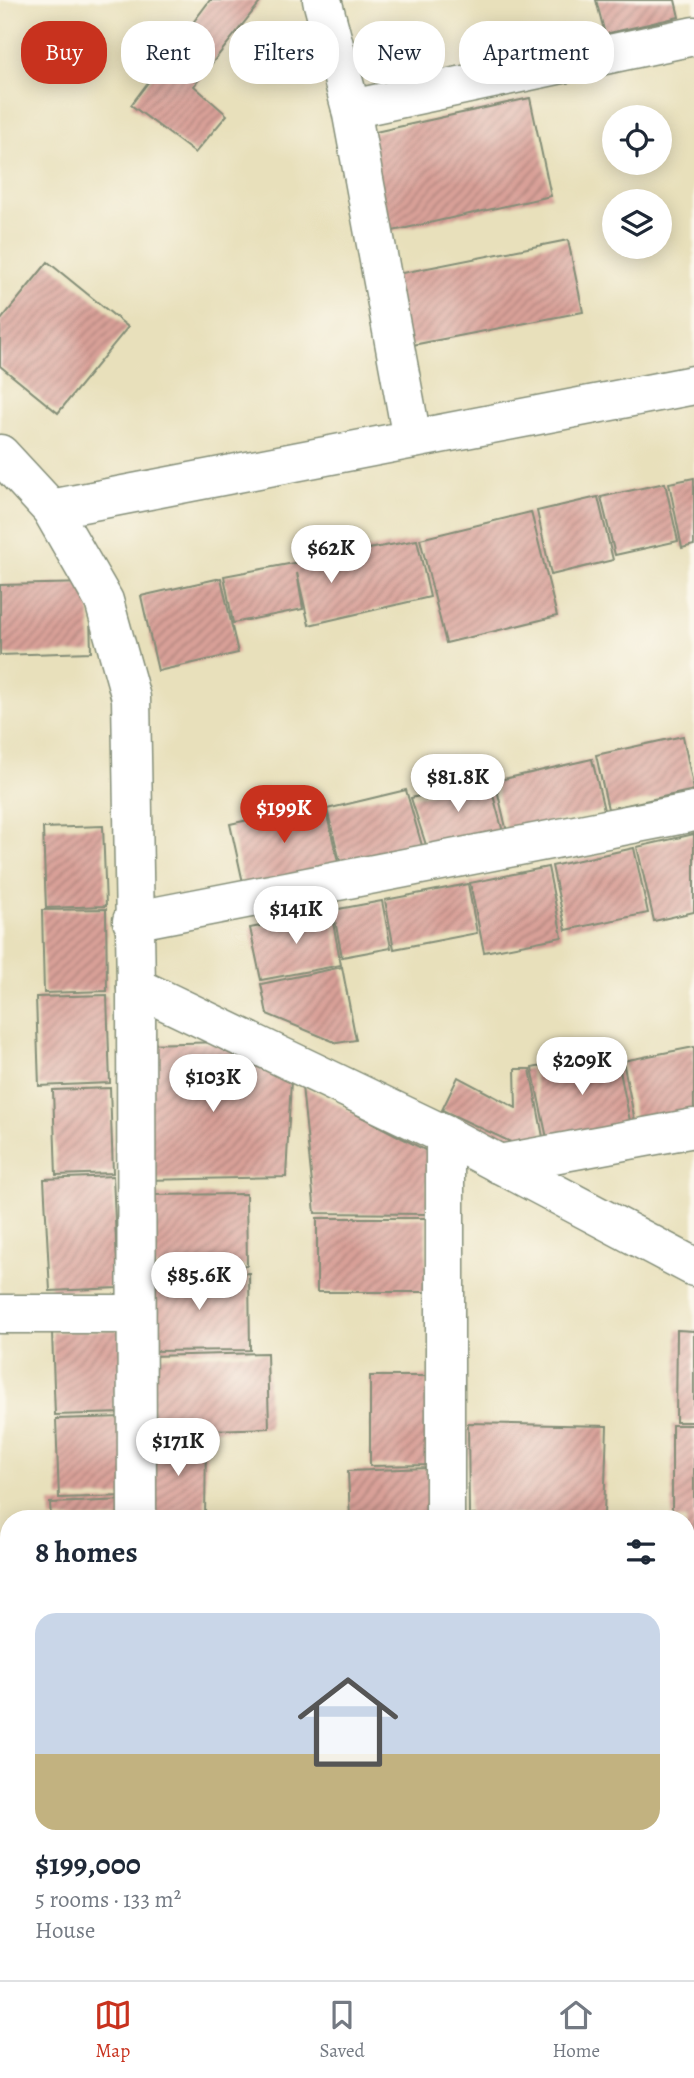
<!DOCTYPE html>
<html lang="en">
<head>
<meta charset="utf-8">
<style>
  body { margin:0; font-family:Alegreya,serif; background:#f6f6f7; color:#1f2937; height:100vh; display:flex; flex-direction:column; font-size:26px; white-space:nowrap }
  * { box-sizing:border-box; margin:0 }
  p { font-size:23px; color:#747a83 }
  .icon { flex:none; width:38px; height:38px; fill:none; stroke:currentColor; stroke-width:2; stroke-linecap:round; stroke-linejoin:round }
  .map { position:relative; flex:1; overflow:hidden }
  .sheet { position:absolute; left:0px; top:1510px; width:695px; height:471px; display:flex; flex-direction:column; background:#fff; border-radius:28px 28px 0 0; box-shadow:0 4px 18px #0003 }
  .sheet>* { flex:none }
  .top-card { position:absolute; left:21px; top:21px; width:653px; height:63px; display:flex; gap:14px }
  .tools { position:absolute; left:602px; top:105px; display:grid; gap:14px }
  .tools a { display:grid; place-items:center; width:70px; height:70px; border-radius:50%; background:#fff; box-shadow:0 4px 18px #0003; font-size:35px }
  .price { position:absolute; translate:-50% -60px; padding:0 16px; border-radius:24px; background:#fff; color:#222; font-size:23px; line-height:46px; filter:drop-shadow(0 2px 4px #0008) }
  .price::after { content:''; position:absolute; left:50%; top:42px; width:21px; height:16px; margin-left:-10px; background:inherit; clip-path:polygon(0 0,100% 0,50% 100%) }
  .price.on { background:#c8321e; color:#fff }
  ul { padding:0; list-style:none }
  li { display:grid; align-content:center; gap:14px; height:371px; padding:0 35px }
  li+li { border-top:2px solid #e0e1e3 }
  li span { display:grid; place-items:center; height:217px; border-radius:21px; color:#555 }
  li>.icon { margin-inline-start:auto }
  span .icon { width:126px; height:126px; fill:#fffc; stroke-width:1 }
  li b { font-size:30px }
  h2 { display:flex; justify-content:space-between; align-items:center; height:84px; padding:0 35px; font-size:30px }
  .pill { padding:0 24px; border-radius:28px; background:#fff; box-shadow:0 4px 18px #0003; font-size:24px; line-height:63px }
  .pill.on { background:#c8321e; color:#fff }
  .tab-bar { display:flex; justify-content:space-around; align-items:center; height:98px; border-top:2px solid #e0e1e3; background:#fff; font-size:19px; color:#747a83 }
  .tab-bar a { display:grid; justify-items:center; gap:4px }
  .tab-bar .on { color:#c8321e }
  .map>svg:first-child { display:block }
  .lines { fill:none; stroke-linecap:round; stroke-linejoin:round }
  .stream { stroke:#6cade0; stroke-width:9 }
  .building { fill:url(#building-hatch) }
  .minor-casing { stroke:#848e78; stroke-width:41 }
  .path { stroke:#848e78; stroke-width:4.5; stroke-dasharray:5 5; stroke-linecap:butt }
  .minor { stroke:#fff; stroke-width:38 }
</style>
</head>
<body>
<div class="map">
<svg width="694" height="1980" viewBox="0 0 694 1980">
  <defs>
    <pattern id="building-hatch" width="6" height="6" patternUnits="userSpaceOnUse" patternTransform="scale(1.75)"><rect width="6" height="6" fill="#d9a098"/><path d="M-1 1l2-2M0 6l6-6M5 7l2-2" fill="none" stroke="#af847d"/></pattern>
  </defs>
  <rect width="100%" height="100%" fill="#fbf7ec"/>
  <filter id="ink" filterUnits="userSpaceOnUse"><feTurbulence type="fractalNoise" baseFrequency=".0143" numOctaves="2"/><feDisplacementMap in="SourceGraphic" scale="14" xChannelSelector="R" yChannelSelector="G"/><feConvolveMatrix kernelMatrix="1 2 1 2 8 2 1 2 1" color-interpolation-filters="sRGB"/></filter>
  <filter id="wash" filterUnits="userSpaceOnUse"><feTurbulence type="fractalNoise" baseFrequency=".00686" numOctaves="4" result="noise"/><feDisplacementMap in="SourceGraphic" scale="28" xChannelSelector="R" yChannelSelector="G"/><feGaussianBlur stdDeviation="1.57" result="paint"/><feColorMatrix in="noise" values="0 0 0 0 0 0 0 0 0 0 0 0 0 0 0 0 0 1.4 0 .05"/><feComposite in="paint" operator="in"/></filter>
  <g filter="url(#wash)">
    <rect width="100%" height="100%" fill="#e8e0bb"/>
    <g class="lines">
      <!-- stream -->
      <g class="stream">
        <path d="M686,1918L694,1919"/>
        <path d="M543,1980L554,1972"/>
      </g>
    </g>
    <g id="blocks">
      <!-- building -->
      <g class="building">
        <path d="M210,0H262L194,86L227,115L195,153L131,105Z"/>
        <path d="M596,0H675L679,17L605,34Z"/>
        <path d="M530,98L551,196L370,236L348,138Z"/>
        <path d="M568,240L583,312L397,348L382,277Z"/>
        <path d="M48,262L128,327L58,413L0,366V321Z"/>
        <path d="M694,478V545L682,548L669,483Z"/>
        <path d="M665,483L678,541L615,555L601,497Z"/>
        <path d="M598,497L613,560L551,575L537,511Z"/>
        <path d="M531,512L557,616L446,643L420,539Z"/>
        <path d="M417,540L430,597L309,625L297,573L303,609L233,623L224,576Z"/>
        <path d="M221,578L238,653L158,671L141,596Z"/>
        <path d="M89,583L91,652L0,655V585Z"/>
        <path d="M683,736L694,790L608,809L596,755Z"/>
        <path d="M592,759L604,810L507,832L495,781Z"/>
        <path d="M489,780L503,832L427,848L411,798Z"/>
        <path d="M406,790L423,849L341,865L327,809Z"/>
        <path d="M324,803L339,866L244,887L230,824Z"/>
        <path d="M103,826L106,906L46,908L43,828Z"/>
        <path d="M694,834V912L654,921L637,847Z"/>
        <path d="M634,848L648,913L566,930L552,866Z"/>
        <path d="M548,867L562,937L484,952L470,883Z"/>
        <path d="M468,884L477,933L394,949L385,900Z"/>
        <path d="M382,901L391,948L342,957L333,910Z"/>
        <path d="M106,909L107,991L44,993L42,910Z"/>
        <path d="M331,912L341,965L261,980L250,928Z"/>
        <path d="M342,967L356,1040L337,1043L267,1014L261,984Z"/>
        <path d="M107,995L110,1083L39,1086L36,997Z"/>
        <path d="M225,1042L291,1080L286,1177L146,1180L144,1044Z"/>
        <path d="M694,1047V1114L636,1126L623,1061Z"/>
        <path d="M616,1051L631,1126L548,1143L532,1068Z"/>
        <path d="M515,1069H530L544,1142L515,1144L442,1110L458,1077L516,1108Z"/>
        <path d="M302,1086L427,1151V1214L315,1213Z"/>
        <path d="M110,1088L113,1173L56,1175L53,1090Z"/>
        <path d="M113,1176L118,1288L50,1291L44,1179Z"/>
        <path d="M246,1194L247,1265L149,1267L147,1195Z"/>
        <rect x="317" y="1218" width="109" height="74"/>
        <path d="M249,1273L250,1350L150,1351L149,1274Z"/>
        <path d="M121,1330L123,1413L55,1415L52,1332Z"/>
        <path d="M677,1330L694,1331V1422H676Z"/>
        <path d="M267,1353L269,1428L152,1432L149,1356Z"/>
        <path d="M370,1376H427L428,1465L370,1466Z"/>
        <path d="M124,1417L127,1496L59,1498L56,1419Z"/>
        <path d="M468,1423L607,1426L604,1514L469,1515Z"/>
        <path d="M672,1425H694V1595H686V1519H672Z"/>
        <path d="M206,1436L205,1519H148L152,1437Z"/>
        <path d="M428,1468L430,1519H350L348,1471Z"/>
        <path d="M127,1500L128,1519H51L50,1503Z"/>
        <rect x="686" y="1676" width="8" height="91"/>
        <rect x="168" y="1972" width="50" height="8"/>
      </g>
    </g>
  </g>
  <g filter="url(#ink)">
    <use href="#blocks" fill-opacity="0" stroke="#848e78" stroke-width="2"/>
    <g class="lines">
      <!-- minor casing -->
      <g class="minor-casing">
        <g id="minor">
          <path d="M322,0L351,109L412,439"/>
          <path d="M351,109L694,36"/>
          <path d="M0,454L51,509L104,601L131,698L136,987L137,1519"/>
          <path d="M51,509L694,385"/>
          <path d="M132,921L694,812"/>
          <path d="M136,987L445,1135L694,1267"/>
          <path d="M499,1164L694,1128"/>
          <path d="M0,1314H136"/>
          <path d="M445,1519V1135"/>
          <path d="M139,1972V1980"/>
        </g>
      </g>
      <!-- path -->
      <path class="path" d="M427,1980L428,1972"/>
      <!-- minor -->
      <use href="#minor" class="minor"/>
    </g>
  </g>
</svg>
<div class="tools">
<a><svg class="icon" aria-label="locate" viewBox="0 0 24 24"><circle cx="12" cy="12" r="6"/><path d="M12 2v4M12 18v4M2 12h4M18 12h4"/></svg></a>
<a><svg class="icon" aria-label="layers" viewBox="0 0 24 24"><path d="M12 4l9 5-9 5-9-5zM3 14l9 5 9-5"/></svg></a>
</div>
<b class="price" style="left:331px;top:585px">$62K</b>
<b class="price" style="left:458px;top:814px">$81.8K</b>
<b class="price on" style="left:284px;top:845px">$199K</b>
<b class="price" style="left:296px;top:946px">$141K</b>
<b class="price" style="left:582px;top:1097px">$209K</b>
<b class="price" style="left:213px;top:1114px">$103K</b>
<b class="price" style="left:199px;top:1312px">$85.6K</b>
<b class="price" style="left:178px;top:1478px">$171K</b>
<div class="top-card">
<a class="pill on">Buy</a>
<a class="pill">Rent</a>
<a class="pill">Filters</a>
<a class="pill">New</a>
<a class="pill">Apartment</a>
</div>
<section class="sheet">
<h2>8 homes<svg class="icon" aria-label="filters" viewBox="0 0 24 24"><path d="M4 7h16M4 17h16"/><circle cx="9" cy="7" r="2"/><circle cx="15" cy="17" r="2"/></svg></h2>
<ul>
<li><span style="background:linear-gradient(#c9d6e8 65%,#c2b280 0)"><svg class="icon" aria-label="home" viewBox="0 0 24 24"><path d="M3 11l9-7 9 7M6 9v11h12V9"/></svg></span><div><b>$199,000</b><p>5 rooms · 133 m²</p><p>House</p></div></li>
</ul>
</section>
</div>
<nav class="tab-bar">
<a class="on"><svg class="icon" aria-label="map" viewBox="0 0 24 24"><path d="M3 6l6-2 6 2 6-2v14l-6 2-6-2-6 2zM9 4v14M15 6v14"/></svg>Map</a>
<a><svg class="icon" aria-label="saved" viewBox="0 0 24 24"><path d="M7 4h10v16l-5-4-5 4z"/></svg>Saved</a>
<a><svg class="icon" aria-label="home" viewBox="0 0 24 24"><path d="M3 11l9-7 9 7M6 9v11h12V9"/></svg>Home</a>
</nav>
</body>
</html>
